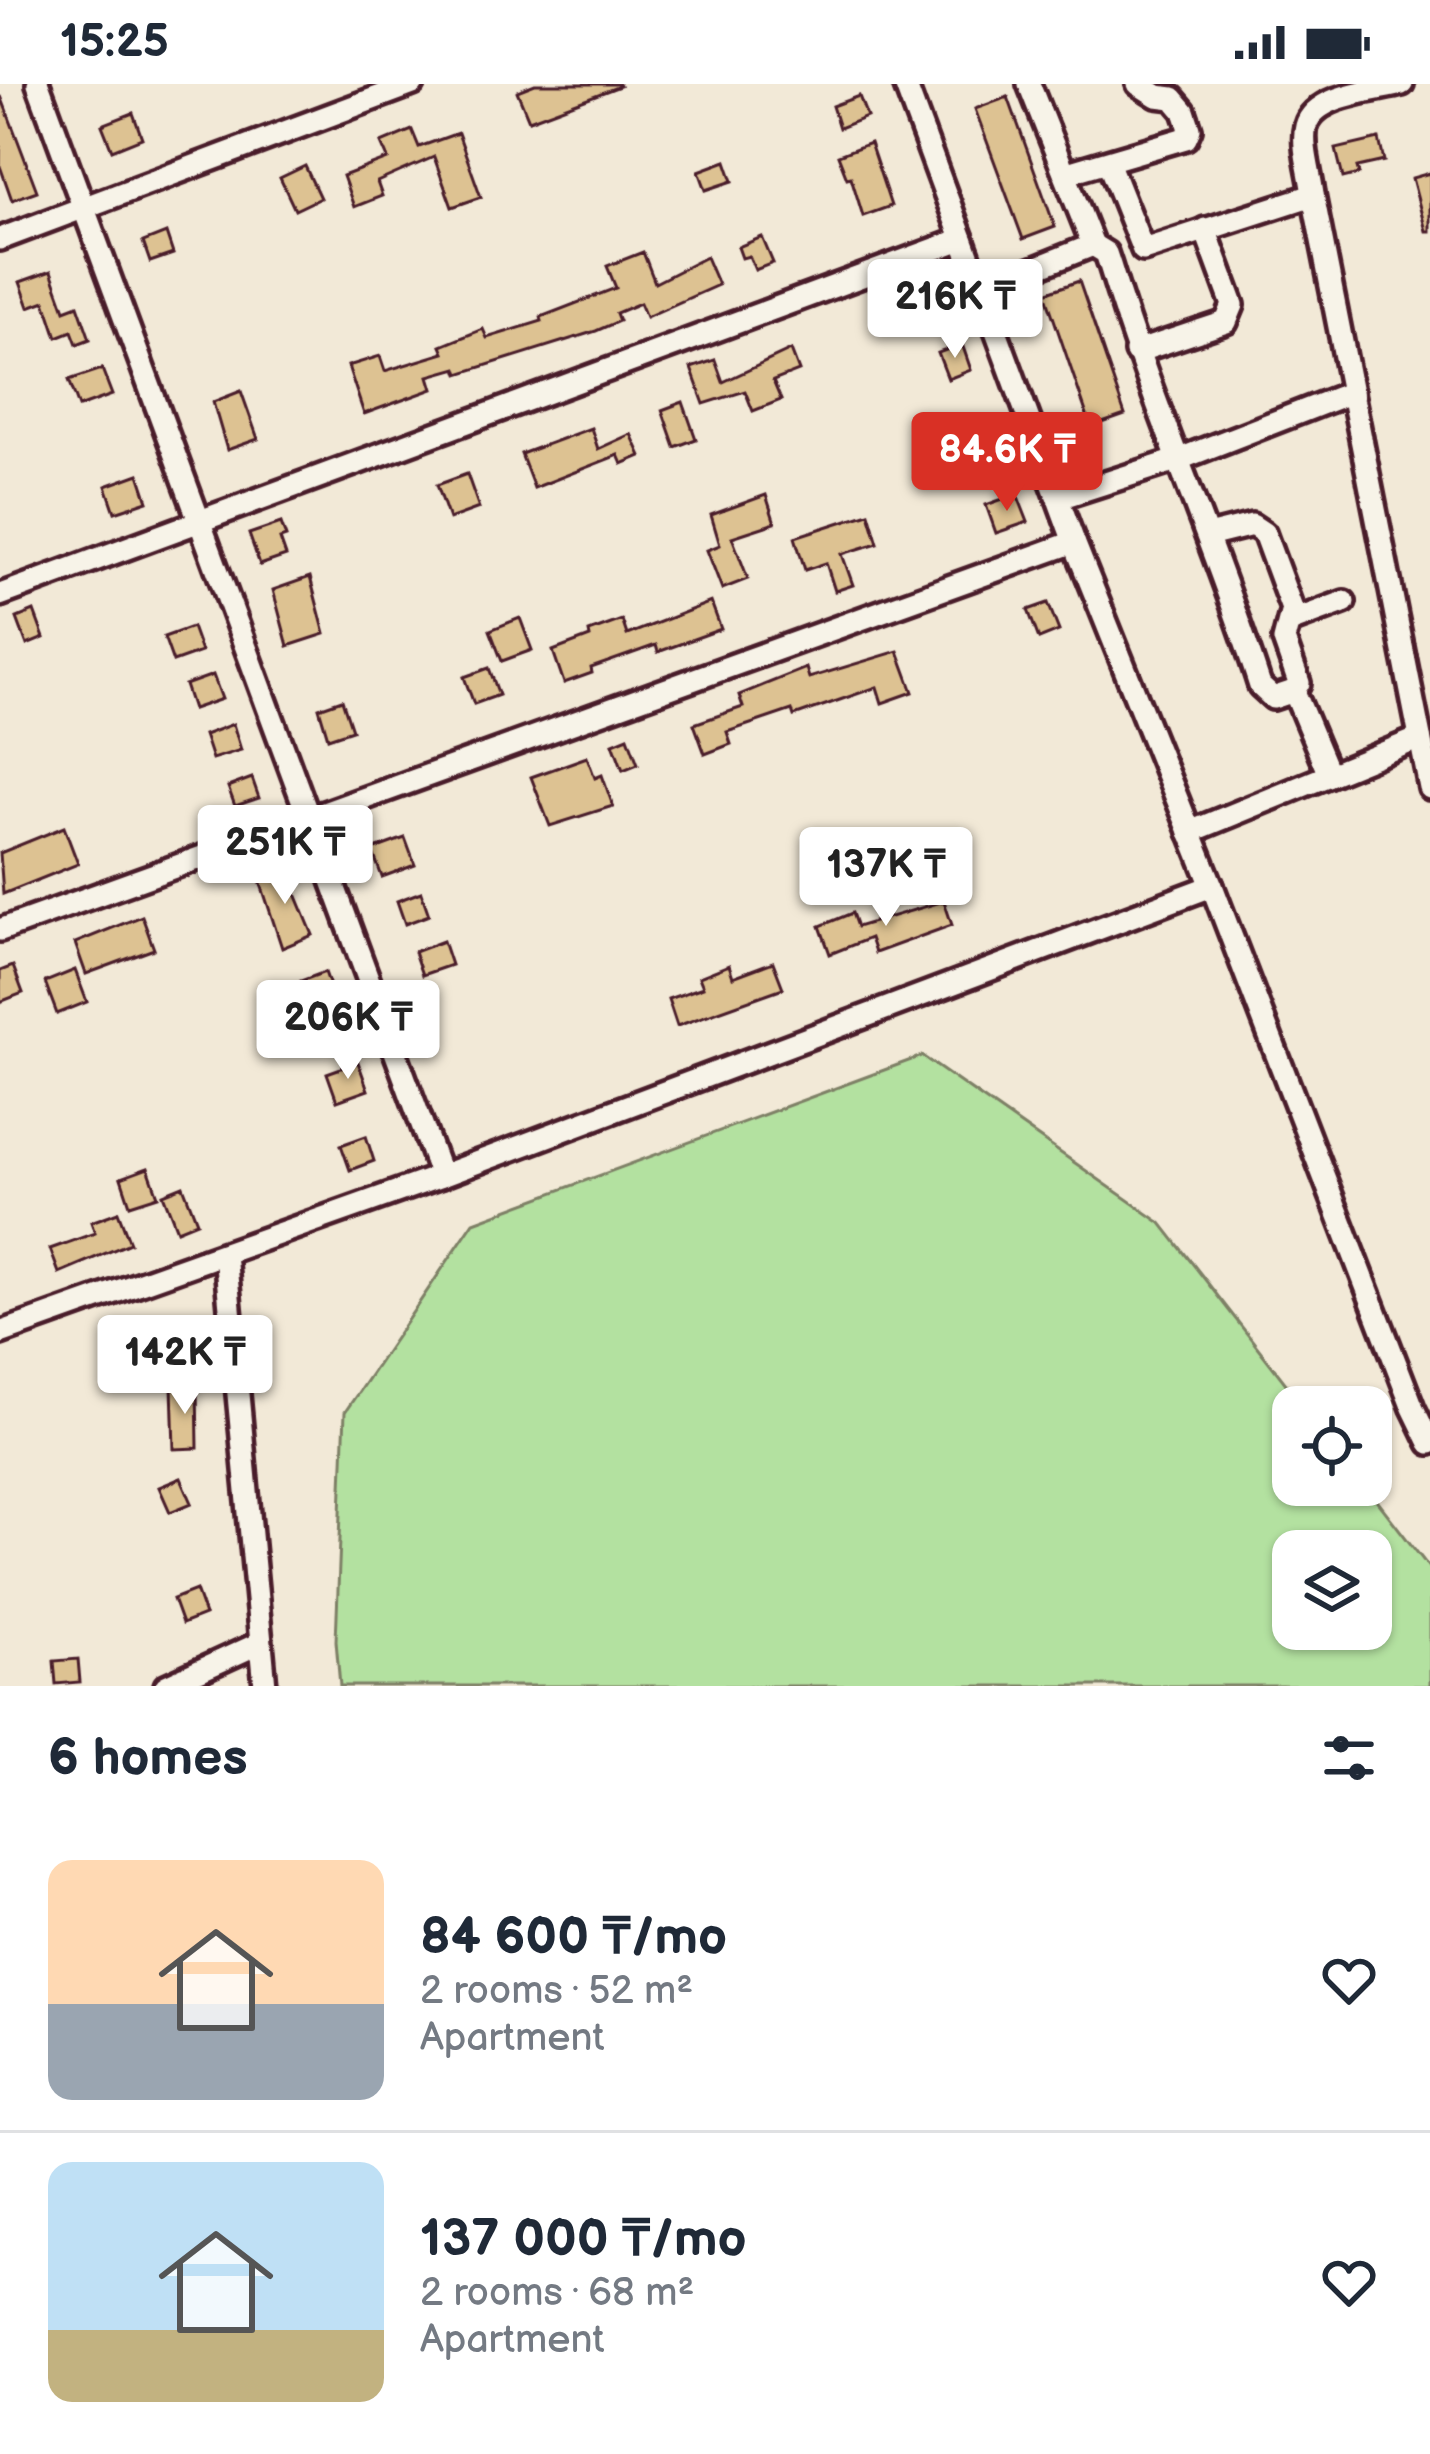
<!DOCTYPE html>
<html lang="en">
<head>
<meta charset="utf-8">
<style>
  body { margin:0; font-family:"Balsamiq Sans",sans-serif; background:#f2f2f3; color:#1f2937; height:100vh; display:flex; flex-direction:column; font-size:45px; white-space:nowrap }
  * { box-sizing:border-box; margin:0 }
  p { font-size:39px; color:#747a83 }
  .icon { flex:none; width:66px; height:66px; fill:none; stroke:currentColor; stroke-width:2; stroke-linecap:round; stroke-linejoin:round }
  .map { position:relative; height:1602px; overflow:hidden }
  .panel { display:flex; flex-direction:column; background:#fff; flex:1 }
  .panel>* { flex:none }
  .buttons { position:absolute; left:1272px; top:1302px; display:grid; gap:24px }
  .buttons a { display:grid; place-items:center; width:120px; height:120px; border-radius:24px; background:#fff; box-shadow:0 3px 9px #0004; font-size:60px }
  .price { position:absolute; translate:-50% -102px; padding:0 27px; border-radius:12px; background:#fff; color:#222; font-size:39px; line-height:78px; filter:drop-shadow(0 3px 6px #0008) }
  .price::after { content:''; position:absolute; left:50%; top:72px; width:36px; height:27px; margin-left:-18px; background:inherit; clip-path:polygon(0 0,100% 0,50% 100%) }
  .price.selected { background:#d93025; color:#fff }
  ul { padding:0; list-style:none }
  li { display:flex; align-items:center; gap:36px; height:300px; padding:0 48px }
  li+li { border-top:3px solid #e0e1e3 }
  li span { display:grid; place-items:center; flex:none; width:336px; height:240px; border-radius:24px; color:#555 }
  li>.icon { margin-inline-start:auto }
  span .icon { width:144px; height:144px; fill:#fffc; stroke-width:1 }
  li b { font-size:51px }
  h2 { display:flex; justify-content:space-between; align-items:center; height:144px; padding:0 48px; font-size:51px }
  .status { display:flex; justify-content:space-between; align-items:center; height:84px; padding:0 60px; background:#fff; direction:ltr }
  .status svg { height:33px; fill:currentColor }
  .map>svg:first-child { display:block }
  .green { fill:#b3e1a0; stroke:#7e8066; stroke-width:3; fill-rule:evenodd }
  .building { fill:#ddc292; stroke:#4a1f2b; stroke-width:3 }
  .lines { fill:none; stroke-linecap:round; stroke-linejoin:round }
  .minor-casing { stroke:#4a1f2b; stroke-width:30 }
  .minor { stroke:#f7f3e8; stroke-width:21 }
</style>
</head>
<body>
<div class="status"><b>15:25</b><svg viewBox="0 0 49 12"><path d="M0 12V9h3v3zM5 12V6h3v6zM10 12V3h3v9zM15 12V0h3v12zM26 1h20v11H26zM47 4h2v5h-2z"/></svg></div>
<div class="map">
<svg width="1430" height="1602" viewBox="0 0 1430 1602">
  <rect width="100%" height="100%" fill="#f2e9d7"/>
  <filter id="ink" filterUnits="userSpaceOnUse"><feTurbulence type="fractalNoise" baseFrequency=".00833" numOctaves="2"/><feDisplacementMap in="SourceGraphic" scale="24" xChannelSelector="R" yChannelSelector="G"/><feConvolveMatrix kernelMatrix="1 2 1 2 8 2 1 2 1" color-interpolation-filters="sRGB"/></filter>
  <g filter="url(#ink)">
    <!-- green -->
    <path class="green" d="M922,972L1161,1139L1304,1323H1293V1401H1365L1430,1485V1602H340L336,1557L345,1328L474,1138ZM1293,1467H1371V1545H1293Z"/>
    <!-- building -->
    <g class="building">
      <path d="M535,0H619L620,2L529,36L517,7Z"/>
      <path d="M1,12L37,107L12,116L0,82Z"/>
      <path d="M859,12L867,33L839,44L832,22Z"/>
      <path d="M1008,13L1055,143L1023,155L975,25Z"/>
      <path d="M133,29L142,54L112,66L102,41Z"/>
      <path d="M412,46L419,63L458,49L481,113L452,123L434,73L377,98L382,112L354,123L343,92L388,75L381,59Z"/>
      <path d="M1379,55L1384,77L1357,83L1359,90L1343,94L1336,65Z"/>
      <path d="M870,59L891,122L863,132L851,93L847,94L838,71Z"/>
      <path d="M726,77L733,97L706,106L699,87Z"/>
      <path d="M305,82L320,114L295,126L280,94Z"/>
      <path d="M1430,89V147H1426L1412,94Z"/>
      <path d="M166,149L173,170L150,178L143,158Z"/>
      <path d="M762,153L773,179L755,186L749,172L742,174L738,163Z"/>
      <path d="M643,168L655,199L706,173L718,201L646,233L640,219L616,229L619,237L596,247L459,290L457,284L429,292L433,305L364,330L348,282L380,272L385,287L444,269L441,262L483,245L487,254L542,237L541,233L616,204L607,182Z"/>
      <path d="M51,187L65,226L78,221L90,255L77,260L72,247L57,253L45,217L29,223L20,198Z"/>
      <path d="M933,197L946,228L921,238L909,207Z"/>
      <path d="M1079,197L1125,331L1091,343L1045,209Z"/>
      <path d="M962,260L971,286L948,295L938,269Z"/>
      <path d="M791,266L799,287L773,297L781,316L753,327L745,307L704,320L691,284L715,276L723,298Z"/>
      <path d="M102,285L112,311L79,323L69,296Z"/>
      <path d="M241,307L258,355L227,366L213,318Z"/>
      <path d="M683,318L696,355L675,363L662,326Z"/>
      <path d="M591,344L598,365L631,350L641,372L622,380L618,371L534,404L521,370Z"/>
      <path d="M1000,363L1008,385L980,396L972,374Z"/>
      <path d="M139,390L148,417L115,428L106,402Z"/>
      <path d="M467,390L479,424L449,435L437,401Z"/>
      <path d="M1017,410L1028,438L996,449L986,421Z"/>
      <path d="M766,411L775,439L732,453L748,495L722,505L707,466L720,461L711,431Z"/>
      <path d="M869,429L878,459L842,470L853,501L835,507L826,479L805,486L795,453Z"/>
      <path d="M281,439L286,453L280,455L286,472L260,481L249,450Z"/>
      <path d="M310,493L325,550L288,562L273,506Z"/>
      <path d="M711,518L721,545L658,568L656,561L591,584L592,589L564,599L553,567L590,553L589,548L622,536L627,551Z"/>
      <path d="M1048,519L1059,547L1039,555L1028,526Z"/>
      <path d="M34,527L44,554L27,561L17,534Z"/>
      <path d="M520,534L532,566L502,577L490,546Z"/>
      <path d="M192,543L201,568L173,578L164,553Z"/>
      <path d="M898,567L913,608L882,619L877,603L794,632L792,626L727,648L731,660L705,670L694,640L743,623L739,611L806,584L809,594Z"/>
      <path d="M489,584L499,611L474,620L464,593Z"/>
      <path d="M213,591L222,615L193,625L185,601Z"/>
      <path d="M342,616L352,646L328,654L319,624Z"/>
      <path d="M233,640L241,666L212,675L204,651Z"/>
      <path d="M628,653L638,680L623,686L613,659Z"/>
      <path d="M587,673L595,694L602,691L613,722L550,742L531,693Z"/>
      <path d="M252,694L259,714L235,722L228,703Z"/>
      <path d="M64,743L78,780L3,810L0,769Z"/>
      <path d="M405,754L415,781L382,793L372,766Z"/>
      <path d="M284,781L313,851L282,864L258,791Z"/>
      <path d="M421,808L429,831L405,840L397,817Z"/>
      <path d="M944,817L952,841L875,869L870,854L830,870L820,842L852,829L857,843Z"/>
      <path d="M142,832L154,865L86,890L75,859Z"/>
      <path d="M443,857L451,881L422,891L414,868Z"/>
      <path d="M773,878L783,904L677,942L668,915L703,903L699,893L729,881L733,893Z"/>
      <path d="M13,882L23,909L0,918V887Z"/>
      <path d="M75,886L87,918L57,930L45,898Z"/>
      <path d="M325,888L336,919L312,928L301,897Z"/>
      <path d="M358,978L368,1006L337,1017L327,989Z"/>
      <path d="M366,1052L374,1077L350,1086L341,1061Z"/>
      <path d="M148,1084L158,1112L130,1121L121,1094Z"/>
      <path d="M183,1102L197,1138L177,1146L163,1110Z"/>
      <path d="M118,1128L130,1159L59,1189L50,1165L95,1149L91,1138Z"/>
      <path d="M190,1238L191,1263L166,1264L165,1239Z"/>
      <path d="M172,1302H197L198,1364L174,1365Z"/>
      <path d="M181,1394L192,1419L170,1428L159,1403Z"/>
      <path d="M196,1506L205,1531L182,1540L173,1515Z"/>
      <path d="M78,1575L80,1598L56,1600L54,1577Z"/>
    </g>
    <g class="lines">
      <!-- minor casing -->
      <g class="minor-casing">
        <g id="minor">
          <path d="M38,0L441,1092"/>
          <path d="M905,0L1074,458L1212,802L1413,1324L1430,1359"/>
          <path d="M1402,0C1375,7 1315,10 1306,42C1301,61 1311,91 1313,111L1430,704"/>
          <path d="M1108,78L1143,166L1313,111"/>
          <path d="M1067,89L1186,54L1190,45L1184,27L1173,14L1157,12L1138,0"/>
          <path d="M0,155L413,0"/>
          <path d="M1093,161L1106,169L1110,181C1153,324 1215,460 1260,602L1273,614L1294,607L1329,691"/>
          <path d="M981,206L1093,161L1029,0"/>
          <path d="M1136,268L1226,238L1233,221L1205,145"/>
          <path d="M1059,414L1177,376L1352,308"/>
          <path d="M1208,452L1252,441L1264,449L1292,525L1284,556L1299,599L1294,607"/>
          <path d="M0,511L962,155"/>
          <path d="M1290,538L1344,518"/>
          <path d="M1190,748L1420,654"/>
          <path d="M0,846L1074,458"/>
          <path d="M225,1170L265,1602"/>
          <path d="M0,1249L441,1092L1212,802"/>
          <path d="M166,1602L260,1559"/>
        </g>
      </g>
      <!-- minor -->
      <use href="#minor" class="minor"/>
    </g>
  </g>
</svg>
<div class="buttons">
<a><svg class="icon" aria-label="locate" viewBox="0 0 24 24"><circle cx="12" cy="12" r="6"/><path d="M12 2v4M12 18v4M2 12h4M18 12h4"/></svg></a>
<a><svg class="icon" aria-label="layers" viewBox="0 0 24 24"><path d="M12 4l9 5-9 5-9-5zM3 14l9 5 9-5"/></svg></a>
</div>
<b class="price" style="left:955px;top:277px">216K ₸</b>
<b class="price selected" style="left:1007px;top:430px">84.6K ₸</b>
<b class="price" style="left:285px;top:823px">251K ₸</b>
<b class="price" style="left:886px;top:845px">137K ₸</b>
<b class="price" style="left:348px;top:998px">206K ₸</b>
<b class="price" style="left:185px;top:1333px">142K ₸</b>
</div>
<section class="panel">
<h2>6 homes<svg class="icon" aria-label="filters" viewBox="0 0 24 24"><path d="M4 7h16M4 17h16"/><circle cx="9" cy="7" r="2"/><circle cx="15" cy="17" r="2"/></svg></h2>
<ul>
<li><span style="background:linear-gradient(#ffd9b3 60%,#9aa5b1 0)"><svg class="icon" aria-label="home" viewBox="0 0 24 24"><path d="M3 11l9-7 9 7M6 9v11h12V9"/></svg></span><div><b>84 600 ₸/mo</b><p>2 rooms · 52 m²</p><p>Apartment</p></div><svg class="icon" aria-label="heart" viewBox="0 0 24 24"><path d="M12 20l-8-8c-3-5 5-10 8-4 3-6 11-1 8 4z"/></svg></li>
<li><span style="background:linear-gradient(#bfe0f5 70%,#c2b280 0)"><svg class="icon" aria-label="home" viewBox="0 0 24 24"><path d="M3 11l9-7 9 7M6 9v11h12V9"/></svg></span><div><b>137 000 ₸/mo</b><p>2 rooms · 68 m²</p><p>Apartment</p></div><svg class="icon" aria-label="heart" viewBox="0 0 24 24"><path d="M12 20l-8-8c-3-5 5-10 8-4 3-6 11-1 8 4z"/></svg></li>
</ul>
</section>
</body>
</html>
